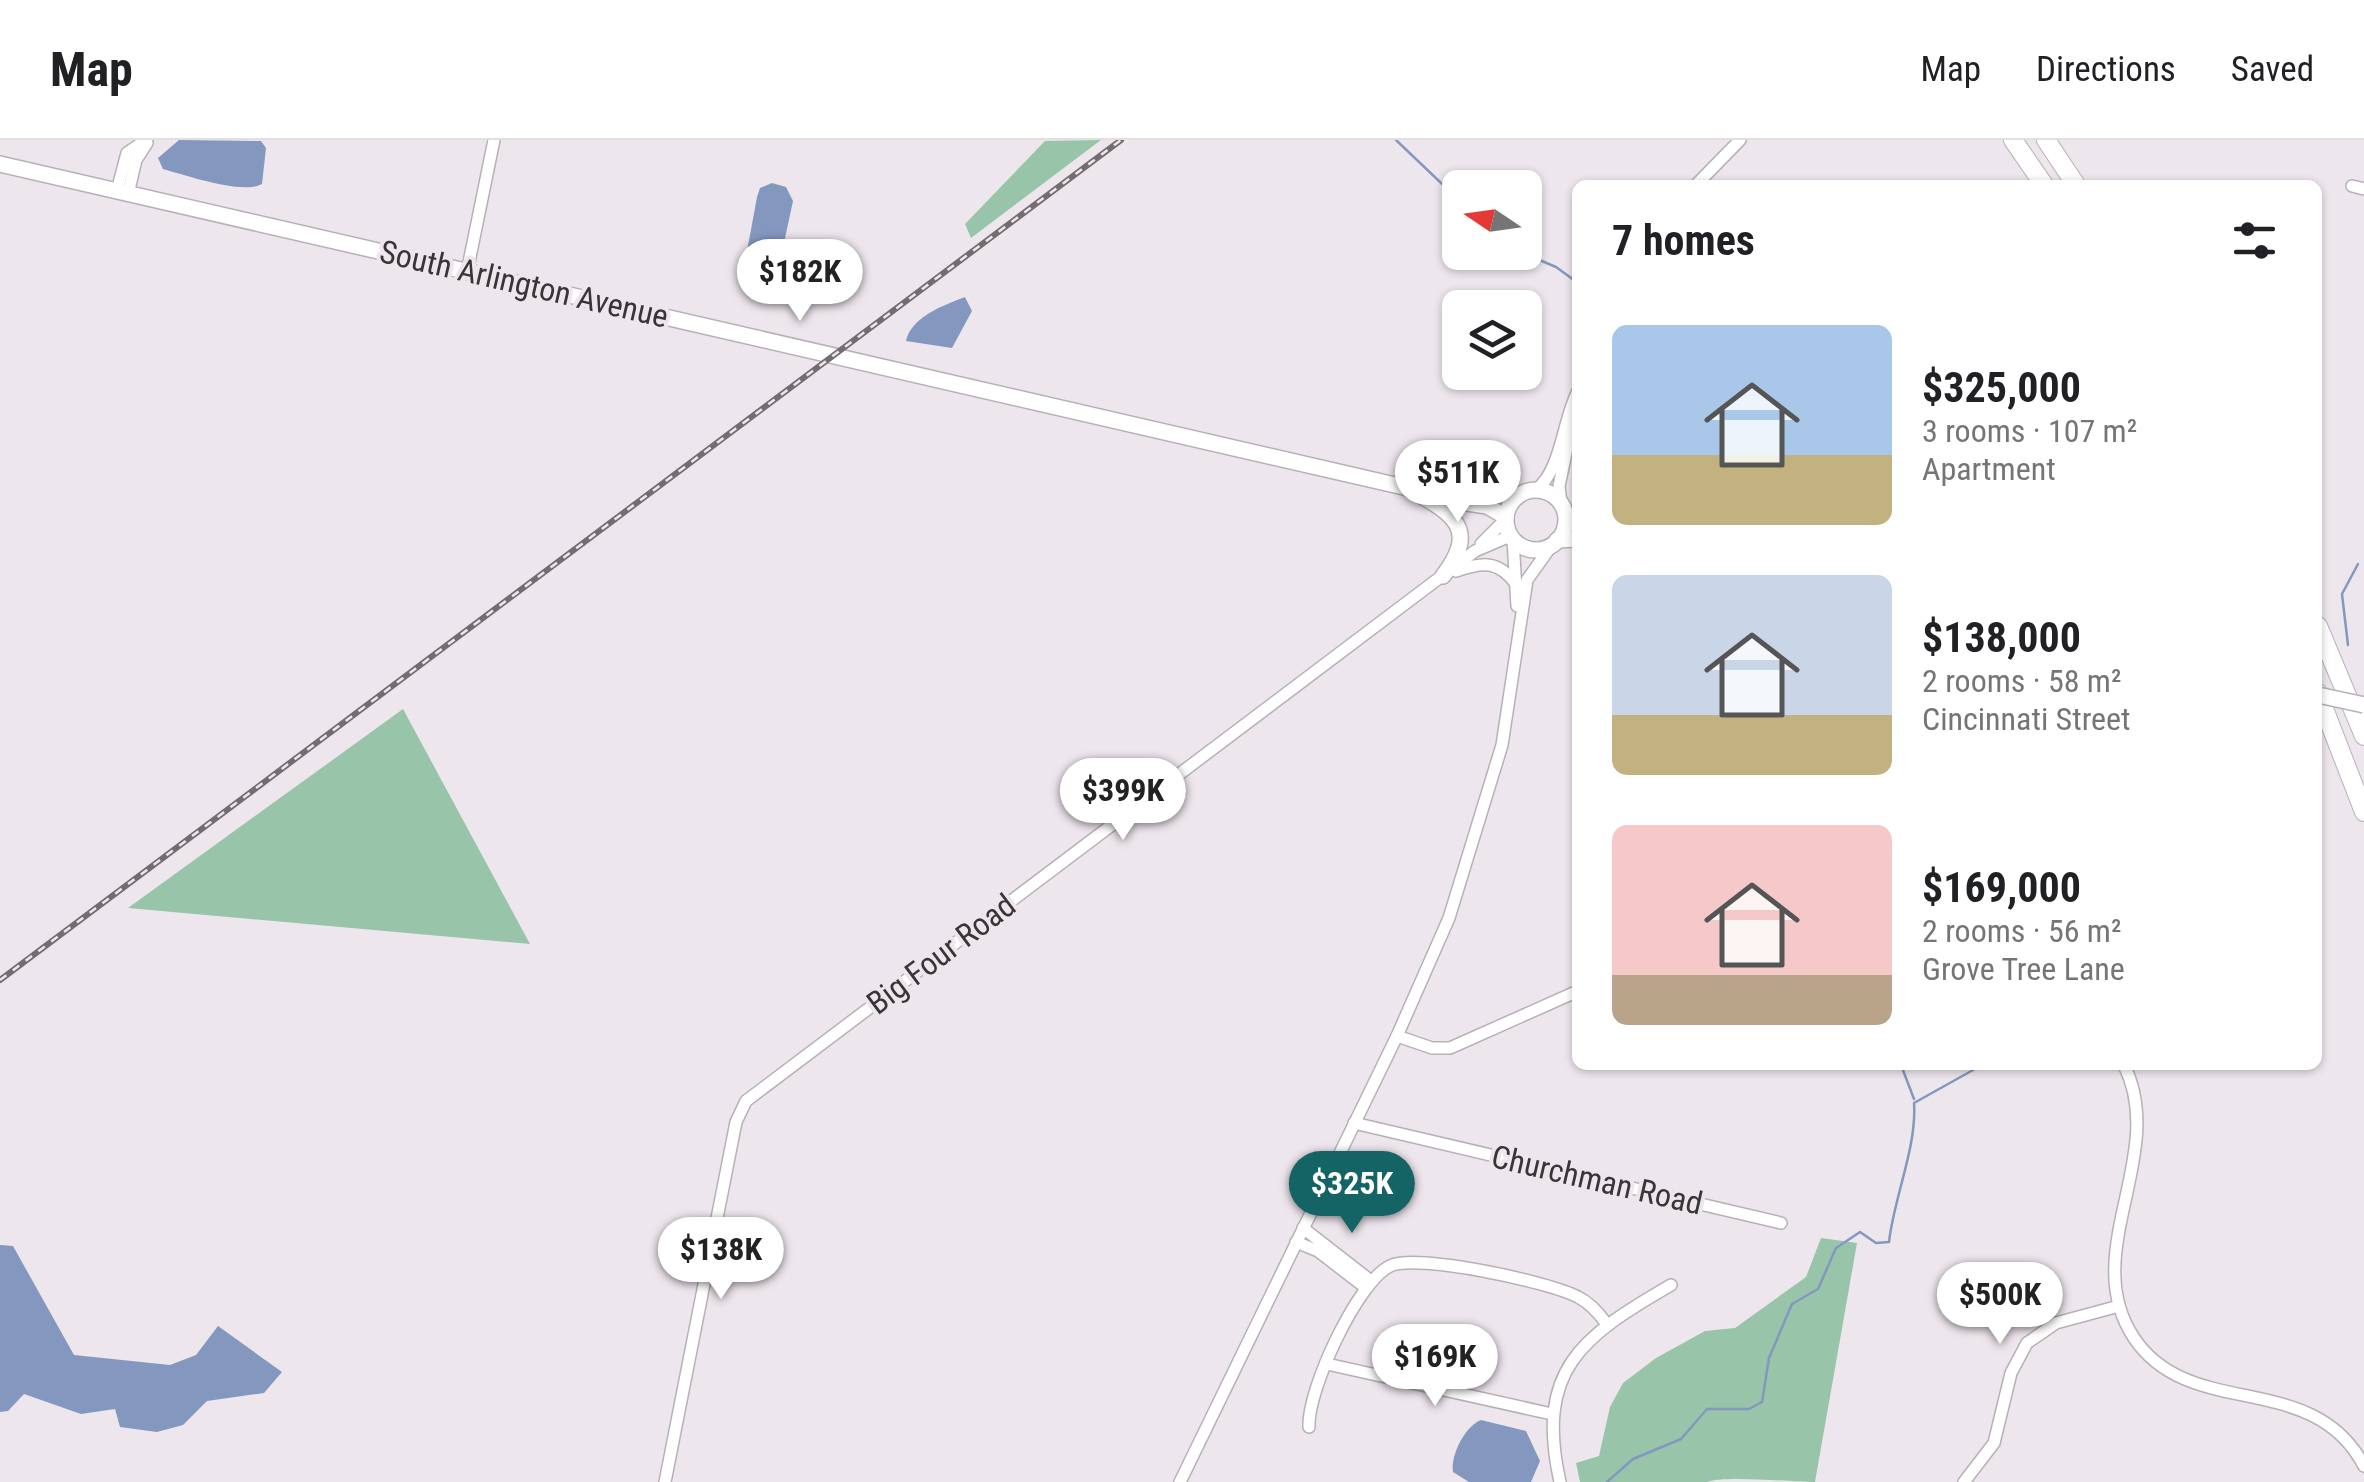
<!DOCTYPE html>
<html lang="en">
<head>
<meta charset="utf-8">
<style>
  body { margin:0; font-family:"Roboto Condensed",sans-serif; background:#f6f6f6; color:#202124; height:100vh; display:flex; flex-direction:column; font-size:38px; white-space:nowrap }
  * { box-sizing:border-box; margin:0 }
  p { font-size:32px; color:#757577 }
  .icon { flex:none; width:55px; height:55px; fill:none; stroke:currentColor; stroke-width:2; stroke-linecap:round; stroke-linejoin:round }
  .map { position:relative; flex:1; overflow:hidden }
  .details { position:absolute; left:1572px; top:40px; width:750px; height:890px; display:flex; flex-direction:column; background:#fff; border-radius:15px; box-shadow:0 2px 8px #0004 }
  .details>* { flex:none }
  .needle { width:65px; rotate:283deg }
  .tools { position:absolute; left:1442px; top:30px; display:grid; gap:20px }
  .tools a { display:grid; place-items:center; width:100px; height:100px; border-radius:15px; background:#fff; box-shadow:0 2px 8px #0004; font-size:50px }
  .price { position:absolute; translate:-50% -85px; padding:0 22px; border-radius:35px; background:#fff; color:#222; font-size:32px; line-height:65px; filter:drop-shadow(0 2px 5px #0008) }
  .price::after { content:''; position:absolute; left:50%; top:60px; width:30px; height:22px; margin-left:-15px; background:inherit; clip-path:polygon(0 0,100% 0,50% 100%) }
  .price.selected { background:#156465; color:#fff }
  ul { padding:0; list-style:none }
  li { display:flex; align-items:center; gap:30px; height:250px; padding:0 40px }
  li span { display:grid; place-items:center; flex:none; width:280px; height:200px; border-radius:15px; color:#555 }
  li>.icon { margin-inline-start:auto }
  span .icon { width:120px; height:120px; fill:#fffc; stroke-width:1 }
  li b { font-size:42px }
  h2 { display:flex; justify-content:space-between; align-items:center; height:120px; padding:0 40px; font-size:42px }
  header { display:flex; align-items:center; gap:60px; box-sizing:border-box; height:140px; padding:0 50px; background:#fff; border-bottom:2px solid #e0e0e0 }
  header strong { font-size:48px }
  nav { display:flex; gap:55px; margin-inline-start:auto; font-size:35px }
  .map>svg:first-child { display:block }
  .forest { fill:#98c5aa }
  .water { fill:#8498bf }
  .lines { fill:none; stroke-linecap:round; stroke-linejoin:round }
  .stream { stroke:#8498bf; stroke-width:2.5 }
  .minor-casing { stroke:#b8b0b7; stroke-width:14 }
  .major-casing { stroke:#b8b0b7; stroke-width:18 }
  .highway-casing { stroke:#b8b0b7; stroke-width:20 }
  .minor { stroke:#fff; stroke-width:11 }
  .major { stroke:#fff; stroke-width:15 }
  .highway { stroke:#fff; stroke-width:18 }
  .rail-casing { stroke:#726d71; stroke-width:6 }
  .rail { stroke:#eee6ed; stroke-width:2.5; stroke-dasharray:8; stroke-linecap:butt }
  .major-bridge-casing { stroke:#b8b0b7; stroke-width:18; stroke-linecap:butt }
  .major-bridge { stroke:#fff; stroke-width:15 }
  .labels { text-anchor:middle; stroke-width:8; stroke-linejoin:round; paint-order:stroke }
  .street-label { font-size:32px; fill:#383538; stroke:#eee6ed }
</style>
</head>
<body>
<header>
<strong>Map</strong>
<nav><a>Map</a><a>Directions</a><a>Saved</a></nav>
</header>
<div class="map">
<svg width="2364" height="1342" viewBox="0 0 2364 1342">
  <rect width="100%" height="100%" fill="#eee6ed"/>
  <!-- forest -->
  <g class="forest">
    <path d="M1101,0L971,98L965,84L1045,1Z"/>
    <path d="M403,569L530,804L128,768Z"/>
    <path d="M1821,1098L1857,1103L1815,1342C1792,1342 1723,1335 1707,1342H1580L1576,1323L1599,1316L1610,1267L1623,1243L1656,1218L1705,1191L1735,1188L1806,1137Z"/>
  </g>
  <!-- water -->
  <g class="water">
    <path d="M179,0L261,1L266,8L262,44C243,55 185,35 163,29L158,18Z"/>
    <path d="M772,43L786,47L793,61L776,140L760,154L747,150L743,133L757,57L760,48Z"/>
    <path d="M965,157L972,171L952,208L906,201C911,177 944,165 965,157Z"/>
    <path d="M0,1105L13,1106L74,1215L170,1225L196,1215L218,1186L282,1232L264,1253L207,1261L183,1285L157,1292L120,1287L115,1269L81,1274L24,1254L8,1271L0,1272Z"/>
    <path d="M1481,1280L1526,1291L1540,1321L1531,1342H1469L1453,1332C1450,1316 1465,1286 1481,1280Z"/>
  </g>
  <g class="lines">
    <!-- stream -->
    <g class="stream">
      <path d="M1396,0L1460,61"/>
      <path d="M1521,112L1556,127L1578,143"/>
      <path d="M2348,505L2342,454L2358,424"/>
      <path d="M1901,925L1914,959"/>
      <path d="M1607,1342L1633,1319L1681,1299L1707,1269H1749L1762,1262L1769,1218L1792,1164L1818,1149L1836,1108L1860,1092L1876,1103L1889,1102C1894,1057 1917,1007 1914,963L1982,925"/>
    </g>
    <!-- minor casing -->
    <g class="minor-casing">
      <g id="minor">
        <path d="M1696,45L1740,0"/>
        <path d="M2352,46L2364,49"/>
        <path d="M117,51L127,13L146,0"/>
        <path d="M128,54L136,20L147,3"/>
        <path d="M467,132L494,0"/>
        <path d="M1536,350C1562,329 1562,282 1578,251"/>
        <path d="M1561,364L1559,346L1575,270"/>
        <path d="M1513,400L1517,466"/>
        <path d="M1481,404L1506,379"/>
        <path d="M1456,431C1483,422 1498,420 1516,444"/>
        <path d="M1397,896L1432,908H1450L1578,851"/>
        <path d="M2124,925C2169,1015 2077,1113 2134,1198C2190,1282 2313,1228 2364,1326"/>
        <path d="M1354,983L1781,1083"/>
        <path d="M1303,1088L1371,1141"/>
        <path d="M1296,1102L1318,1111L1366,1148"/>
        <path d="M1327,1224L1552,1274"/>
        <path d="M1309,1287C1307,1251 1357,1142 1390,1126C1416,1113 1550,1142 1578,1157C1590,1163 1598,1172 1606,1183"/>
        <path d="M665,1342L736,982L746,961L1475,411L1510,396"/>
        <path d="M1180,1342L1397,896L1449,778L1502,605L1527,440L1552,405"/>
        <path d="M1560,1342C1535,1230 1581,1197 1671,1145"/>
        <path d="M1964,1342L1994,1303L2011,1233L2027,1203L2056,1183L2119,1166"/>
      </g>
    </g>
    <!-- major casing -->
    <g class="major-casing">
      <g id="major">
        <path d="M0,24L1408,348L1518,356"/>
        <path d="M1411,350C1454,374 1479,389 1443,436"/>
        <circle cx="1536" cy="380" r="30"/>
        <path d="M1433,358L1487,366L1506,377"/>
        <path d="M1557,400L1578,399"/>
      </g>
    </g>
    <!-- highway casing -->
    <g class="highway-casing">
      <g id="highway">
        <path d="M2013,0L2044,45"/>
        <path d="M2046,0L2076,45"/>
        <path d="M2318,486L2364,596"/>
        <path d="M2318,553L2364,672"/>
      </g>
    </g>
    <!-- minor -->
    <use href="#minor" class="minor"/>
    <!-- major -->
    <use href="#major" class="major"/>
    <!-- highway -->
    <use href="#highway" class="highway"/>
    <!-- rail casing -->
    <g class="rail-casing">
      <path id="rail" d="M0,840L1121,0"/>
    </g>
    <!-- rail -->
    <use href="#rail" class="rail"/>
    <!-- major-bridge casing -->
    <g class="major-bridge-casing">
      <path id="major-bridge" d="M2318,555L2364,565"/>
    </g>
    <!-- major-bridge -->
    <use href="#major-bridge" class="major-bridge"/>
  </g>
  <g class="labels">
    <!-- street labels -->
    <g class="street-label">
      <text transform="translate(524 144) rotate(13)" y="11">South Arlington Avenue</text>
      <text transform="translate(941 814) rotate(-37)" y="11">Big Four Road</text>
      <text transform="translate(1597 1040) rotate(13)" y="11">Churchman Road</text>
    </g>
  </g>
</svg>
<div class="tools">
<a><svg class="needle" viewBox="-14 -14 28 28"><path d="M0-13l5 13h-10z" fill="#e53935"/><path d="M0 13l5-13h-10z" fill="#757577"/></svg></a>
<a><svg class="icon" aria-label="layers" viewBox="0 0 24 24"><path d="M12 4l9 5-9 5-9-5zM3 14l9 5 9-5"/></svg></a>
</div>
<b class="price" style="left:800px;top:184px">$182K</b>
<b class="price" style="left:1458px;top:385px">$511K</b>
<b class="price" style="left:1123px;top:703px">$399K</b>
<b class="price selected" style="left:1352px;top:1096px">$325K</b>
<b class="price" style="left:721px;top:1162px">$138K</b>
<b class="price" style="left:2000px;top:1207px">$500K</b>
<b class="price" style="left:1435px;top:1269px">$169K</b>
<section class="details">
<h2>7 homes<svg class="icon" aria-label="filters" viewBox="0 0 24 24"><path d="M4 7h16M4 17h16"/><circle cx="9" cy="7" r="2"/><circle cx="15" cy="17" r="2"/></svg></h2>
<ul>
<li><span style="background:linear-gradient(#a9c7e8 65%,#c2b280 0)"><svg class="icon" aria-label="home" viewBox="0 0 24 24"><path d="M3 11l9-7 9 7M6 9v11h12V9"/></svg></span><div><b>$325,000</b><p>3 rooms · 107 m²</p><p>Apartment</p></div></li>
<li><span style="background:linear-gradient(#c9d6e8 70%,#c2b280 0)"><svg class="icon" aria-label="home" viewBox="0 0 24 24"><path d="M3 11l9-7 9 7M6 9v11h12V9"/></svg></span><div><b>$138,000</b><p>2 rooms · 58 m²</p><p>Cincinnati Street</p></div></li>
<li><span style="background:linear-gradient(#f6c9c9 75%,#b9a48a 0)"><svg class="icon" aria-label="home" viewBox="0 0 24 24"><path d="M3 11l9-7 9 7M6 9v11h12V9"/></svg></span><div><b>$169,000</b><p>2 rooms · 56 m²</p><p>Grove Tree Lane</p></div></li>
</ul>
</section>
</div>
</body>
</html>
